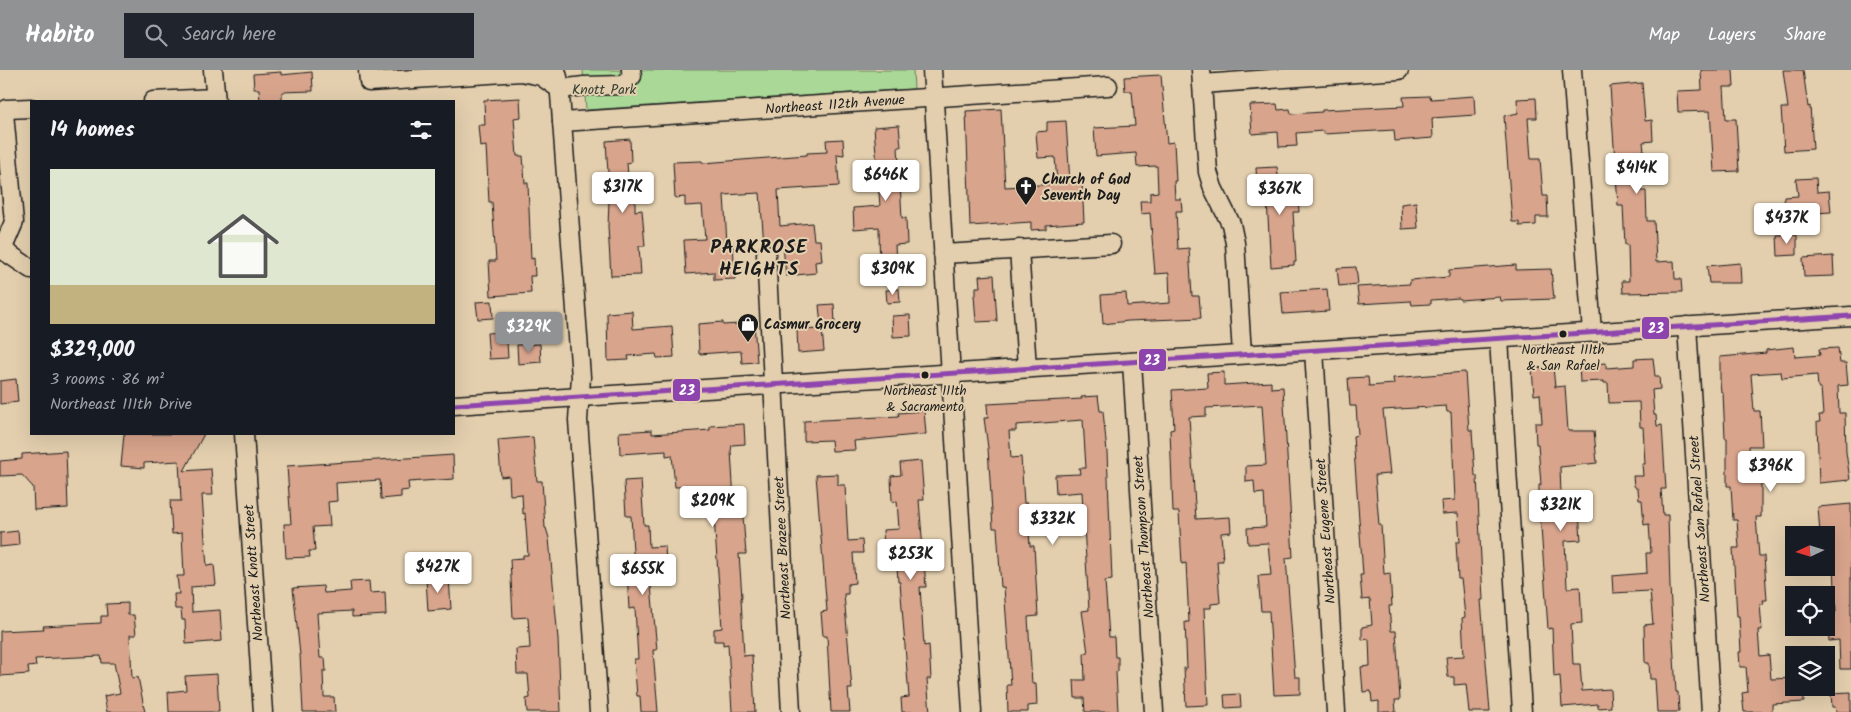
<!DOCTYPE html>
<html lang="en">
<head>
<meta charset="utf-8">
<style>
  body { margin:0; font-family:Kalam,sans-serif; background:#20242c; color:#f1f3f6; height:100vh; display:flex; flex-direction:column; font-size:19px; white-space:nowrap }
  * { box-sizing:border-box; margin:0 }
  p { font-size:16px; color:#9ea1a6 }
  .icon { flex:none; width:28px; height:28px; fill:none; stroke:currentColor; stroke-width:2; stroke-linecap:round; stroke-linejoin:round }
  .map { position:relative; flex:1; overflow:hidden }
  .details { position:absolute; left:30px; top:30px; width:425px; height:335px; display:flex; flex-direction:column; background:#171b24; border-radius:0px; box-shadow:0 5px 20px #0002 }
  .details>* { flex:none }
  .needle { width:32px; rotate:266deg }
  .fabs { position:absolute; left:1785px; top:456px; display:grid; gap:10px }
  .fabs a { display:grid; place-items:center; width:50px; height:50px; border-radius:0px; background:#171b24; box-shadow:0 5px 20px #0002; font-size:25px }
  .price { position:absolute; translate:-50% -42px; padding:0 11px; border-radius:5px; background:#fff; color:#222; font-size:16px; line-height:32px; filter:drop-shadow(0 1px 2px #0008) }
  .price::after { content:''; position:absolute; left:50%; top:30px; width:15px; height:11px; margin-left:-8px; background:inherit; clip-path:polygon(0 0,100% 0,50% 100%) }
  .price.on { background:#919294; color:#fff }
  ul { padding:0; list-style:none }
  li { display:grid; align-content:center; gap:10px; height:265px; padding:0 20px }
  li+li { border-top:1px solid #363941 }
  li span { display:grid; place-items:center; height:155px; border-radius:0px; color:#555 }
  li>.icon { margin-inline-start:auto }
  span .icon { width:90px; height:90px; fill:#fffc; stroke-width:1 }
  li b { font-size:21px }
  h2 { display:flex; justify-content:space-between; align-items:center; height:60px; padding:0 20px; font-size:21px }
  header { display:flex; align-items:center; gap:30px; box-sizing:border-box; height:70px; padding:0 25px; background:#919294; color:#fff }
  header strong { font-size:24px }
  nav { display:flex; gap:28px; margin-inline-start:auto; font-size:18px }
  .search { width:350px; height:45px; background:#20242c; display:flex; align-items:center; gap:12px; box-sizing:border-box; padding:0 18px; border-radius:0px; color:#9ea1a6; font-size:19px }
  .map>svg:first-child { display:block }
  .green { fill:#aad897; stroke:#637a5a }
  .building { fill:#d8a48c; stroke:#1c1c1c }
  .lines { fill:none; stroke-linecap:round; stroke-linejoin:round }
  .minor-casing { stroke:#1c1c1c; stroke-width:21 }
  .minor { stroke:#e3cfae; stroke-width:18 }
  .bus-1-casing { stroke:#e3cfae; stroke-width:9 }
  .bus-1 { stroke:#8e44ad; stroke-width:5 }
  .bus-dot { fill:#1c1c1c; stroke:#e3cfae; stroke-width:2 }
  .labels { text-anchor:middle; stroke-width:4; stroke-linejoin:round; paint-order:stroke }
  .bus-label { font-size:13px; fill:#1c1c1c; stroke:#e3cfae }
  .park-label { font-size:14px; fill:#384235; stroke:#e3cfae }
  .street-label { font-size:14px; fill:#1c1c1c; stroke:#e3cfae }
  .poi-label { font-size:14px; font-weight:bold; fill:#1c1c1c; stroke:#e3cfae; text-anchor:start }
  .district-label { font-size:19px; font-weight:bold; letter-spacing:1px; fill:#1c1c1c; stroke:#e3cfae }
  .line-badge { stroke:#e3cfae; stroke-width:2 }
  .badge-label { font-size:14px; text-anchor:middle; font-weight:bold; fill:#fff }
</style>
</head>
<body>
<header>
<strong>Habito</strong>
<div class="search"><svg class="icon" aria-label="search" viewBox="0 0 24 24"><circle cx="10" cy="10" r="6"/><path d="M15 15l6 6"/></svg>Search here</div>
<nav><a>Map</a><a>Layers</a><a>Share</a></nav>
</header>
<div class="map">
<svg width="1851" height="642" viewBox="0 0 1851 642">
  <rect width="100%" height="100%" fill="#e3cfae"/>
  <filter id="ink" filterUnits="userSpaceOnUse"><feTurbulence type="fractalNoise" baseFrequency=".02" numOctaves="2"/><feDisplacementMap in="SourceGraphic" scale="10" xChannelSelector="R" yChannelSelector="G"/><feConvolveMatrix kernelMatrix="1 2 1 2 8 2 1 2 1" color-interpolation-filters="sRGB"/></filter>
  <g filter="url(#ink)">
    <!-- green -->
    <path class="green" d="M583,0H913L914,19L586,40Z"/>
    <!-- building -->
    <g class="building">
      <path d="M1701,0H1733L1734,17H1724L1726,49H1736L1739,101L1714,102L1710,41L1678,42L1677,21L1702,20Z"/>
      <path d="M1783,0H1803L1808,37L1810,36L1813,79L1784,81L1781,38H1788Z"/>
      <path d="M281,2V5L312,2L313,21L282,22V31H260L259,19H254L253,4Z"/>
      <path d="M1161,5L1167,73L1174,72L1176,111H1174L1175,129H1181L1182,141H1176L1178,179L1189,178L1192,226H1199L1201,248L1128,251L1103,254L1101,225L1126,223L1127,236L1170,233L1169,203L1155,204L1150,143L1141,144L1140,131H1150V123L1158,122L1157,96L1137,97L1136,83L1096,86L1094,58L1135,56L1132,21H1125L1124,7Z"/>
      <path d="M1642,13L1645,51L1652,50L1653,71L1643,72L1644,81L1636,82L1638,121H1646L1647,151H1654L1656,192L1674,191L1675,209H1681L1682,222L1623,223L1622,211H1629L1628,175H1625L1623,136H1618L1610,16Z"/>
      <path d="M1430,26L1431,29L1474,26L1475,45L1432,48L1433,68L1395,71L1394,60L1324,64L1323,61L1296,63L1297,76L1279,77L1278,62L1252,64L1250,35L1277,34L1278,40L1290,39L1291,44L1322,42V40L1404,36L1403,27Z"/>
      <path d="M520,28L521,47L514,48L517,86H523L525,113H528L531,189L534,188L535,206H530L531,223L491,226L489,191H496L492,132H489L486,76L480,77L478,55H485L484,30Z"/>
      <path d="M1536,28L1537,48H1528L1531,89H1540L1543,126H1547L1548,147H1536V155L1519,156V152H1512L1504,46L1518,43L1517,29Z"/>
      <path d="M1001,39L1005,117L1057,114L1055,87L1038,88L1036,62L1047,61V52L1066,51L1070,113L1082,112L1084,152L1046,155V159L1031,160V152L970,156L966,41Z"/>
      <path d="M899,55L901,77H898L902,148H906L907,174L895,175L897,209L880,210L879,157L854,159L853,138L880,136L874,57Z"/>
      <path d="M630,69L631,92L627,93L629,120L635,119V141L642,140L645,176H639L641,205L611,206L608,157L610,103H608L606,71Z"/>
      <path d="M843,69L844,85L837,84L839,116L778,120L780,156L812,153L814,170H820L822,191L815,192L816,203L786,206L783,176L764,174L760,123L724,125L727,173H733L735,209L714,210V202L686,204L684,170L705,169L702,135L685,136V127L675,128L673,92L702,91L703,93L807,85V83L827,82L826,70Z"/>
      <path d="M1277,97L1279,113L1297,112L1299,142H1293L1296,192H1294V195L1271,197L1266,114L1257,115L1256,98Z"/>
      <path d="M1816,108L1817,122L1829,121L1831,142L1786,145L1784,127L1798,126L1796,109Z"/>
      <path d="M1416,132L1418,158L1402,159L1401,134Z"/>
      <path d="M1797,165V185L1778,186L1777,166Z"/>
      <path d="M1833,186L1834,206L1804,207L1803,188Z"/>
      <path d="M1740,193L1741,213H1709L1707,196Z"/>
      <path d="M1516,195V200L1551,199L1554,229L1501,231L1500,227L1460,230L1459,228L1431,230V234L1412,235L1411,231L1359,234L1357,217L1410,214V210L1449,207V200Z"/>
      <path d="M1356,197L1358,214L1339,216L1337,198Z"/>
      <path d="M994,205L997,251L976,252L974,225H976V217H980L979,206Z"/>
      <path d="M899,219L900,232L887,233L886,220Z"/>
      <path d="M1327,219L1329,241L1283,244L1281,222Z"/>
      <path d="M492,231L493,248L478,249L476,232Z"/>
      <path d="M834,234L835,254L821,255L819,235Z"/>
      <path d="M632,241L633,259L672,256L674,287L657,288L656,284L628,286L629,290L608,291L607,243Z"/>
      <path d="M910,245L911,266L893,267L892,246Z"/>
      <path d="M723,252V255L754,253L757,292L742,293L741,281L699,284L698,254Z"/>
      <path d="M822,259L824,281L798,283L797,260Z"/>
      <path d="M501,262L502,272L507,271L508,288L489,289L487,263Z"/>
      <path d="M540,274L541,292L518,294L517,275Z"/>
      <path d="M1794,277L1795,287L1820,285L1819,279L1838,278L1840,293H1846L1848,315L1838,316L1839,343H1845L1846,382L1850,410L1819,413L1817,352H1820L1819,345H1823L1821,318H1818L1817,305L1782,308L1781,302L1751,304L1754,341H1760L1762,376H1749L1751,410H1761V447H1756L1759,486H1764L1767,530H1763L1764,534H1760L1762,560H1758L1760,586L1769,585L1771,609L1794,608V618H1803L1804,632L1772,634V642H1744L1742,623L1748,622L1746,597H1740L1739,582H1741L1739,546H1737L1733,478H1739L1737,450H1733L1731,416H1727V368H1725L1723,322H1721L1720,311V287L1766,283V280Z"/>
      <path d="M1653,288L1655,306H1659L1660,319L1652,320L1654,345H1656L1657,356L1662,355L1666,419H1661L1663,445H1668L1670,517L1676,622H1678L1679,642H1657L1655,609H1650L1649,593H1645L1644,555L1653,554L1650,521L1613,523L1612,506L1647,503L1646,483H1651L1649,454L1644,455L1642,430H1639L1638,419L1634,416L1633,406H1643L1642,394H1645L1643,357H1640L1639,332L1609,333L1608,313H1604V311L1580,312L1579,295L1606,293V298L1634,296V289Z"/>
      <path d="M1553,297L1555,317L1565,316L1568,361H1594L1597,393L1560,397L1561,424H1573L1574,443L1579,442L1581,470L1565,471L1567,518L1580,517L1582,553L1571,554L1573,594H1580L1582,621L1610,619L1611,637L1598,638V634L1562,637L1560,606L1554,607L1552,558L1548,559L1539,428V415H1541L1538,374H1536L1535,353H1542L1540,324L1534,325L1532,298Z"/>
      <path d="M1224,302V315L1271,312V318L1283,317L1293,487L1286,488L1295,607H1300V624L1274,625L1269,541H1261L1258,506L1271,505L1268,473L1248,474L1247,458L1266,457L1264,423L1255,424L1254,411L1246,412V396L1266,395L1262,335L1206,338V346L1189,347L1196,449L1230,447L1231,462L1221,463L1223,491H1217L1220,533L1211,534V538H1204L1208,635L1186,636L1184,598H1187L1185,552H1189L1186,493L1182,494L1179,442H1173L1170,360L1174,359L1172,320L1208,318L1207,303Z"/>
      <path d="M1465,302L1469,360H1472L1475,406H1477L1483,530H1481L1490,642H1469L1466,614L1454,615V607H1448L1446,587L1464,586L1462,548L1465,547L1462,517L1461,509H1458L1456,472H1460L1458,443L1442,444L1441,431L1455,430L1451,342H1447L1446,336L1383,340L1390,404L1375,405L1379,455H1381L1384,504L1390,503L1392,536H1389L1391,561H1396L1400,630H1395L1396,642H1379V631L1372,632L1371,621L1363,622L1361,597L1370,596L1369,569L1362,570V557L1372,555L1370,529L1362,530L1360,505H1363L1353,366L1358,365L1356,336H1350L1348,308L1368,307L1369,316L1394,314L1393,308Z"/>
      <path d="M16,309L18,332L0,334V311Z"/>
      <path d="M1098,326L1100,341H1103L1107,382L1112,510L1105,511L1109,567H1114L1115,587H1118V601L1116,602L1118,642H1085L1084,628H1075L1074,610H1085L1084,583H1088L1082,541L1089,540L1082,422L1056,424L1055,405L1080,404L1079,398H1086L1083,350L1016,355V361H1009L1011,388L1021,387L1024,433H1027L1030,476H1034L1038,546L1028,547L1032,614L1036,613L1037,635L1028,636V642H1008L1007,615H1011L1007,558L1004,517H1001L997,458H993L988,378L984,348H988L987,334L1082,329L1081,327Z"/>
      <path d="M924,341L926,364L854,371L855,380L832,381L831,370L804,371V351L899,346L898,343Z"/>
      <path d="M744,354L745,374L732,375L731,381L735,447H743L746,484H739L742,527L741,528L744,586L752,585L755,642H732L728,574L723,575V571H714V559L722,558L712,420H700V416L675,417L672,385L666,386V381L620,384L619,362L652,360V364L710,360V356Z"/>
      <path d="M124,364H204L184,401L211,399L213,425H202L206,484L207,496L214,495L216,515L191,517L192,542L220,540L222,571L186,574L185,550H182L181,539H175L174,524H179L177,506H184L182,463L172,464L170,431H181L179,391L144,393V398L121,396Z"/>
      <path d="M533,367L537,411H542L545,458H546L549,468L552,502L558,569L561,642H527L526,629L530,628L528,604H517L516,579L530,578L528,547L513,548L510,489L523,488V485H528L525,443L523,444L522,424L510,425L509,406L501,407L498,370Z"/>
      <path d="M66,381L68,438L34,440L33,417L22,405L0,406V391L22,389V384Z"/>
      <path d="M453,385L454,409L408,412L409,420L401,421V427L381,429L380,410L336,413L337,431L328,432L330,456L313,457L315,481H309L310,487L286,488L284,454H291L287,396Z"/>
      <path d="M921,391L924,430H919L926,517H920L924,576L929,575L931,609H927L930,642H902L901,628L909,627L900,512H898L896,478L884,479L883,460L899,459L897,431L892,432L891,406L901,405L900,393Z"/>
      <path d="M838,404V415H845L848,471L862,470L863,483H853L855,513L848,514V524H844L852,619H848L850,642H831L827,566H823L821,542L827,541L816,405Z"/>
      <path d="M641,410L644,455H648L649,477L665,476L666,493L649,494L657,580H653L658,642H641L640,626H637L634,589H638L635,538L629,539L627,501L634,500L631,446H626L624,411Z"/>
      <path d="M1851,434V599H1840L1839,570L1829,571L1827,542H1836L1834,495L1828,496L1826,463L1820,464L1818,437Z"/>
      <path d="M18,461L19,475L0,477V463Z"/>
      <path d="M449,507L451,539L428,541L426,509Z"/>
      <path d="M369,511L370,523L385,522L386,545L352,547V541L317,543L320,588H325L326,601H323L324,627H334L335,642H303L300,585L293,518L323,516L324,523L351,521L350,512Z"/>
      <path d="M128,533V545H134L136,565H130L132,608L138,607L145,642H107L104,626L120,623L114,593H102L101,586L35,589L36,596L28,597L29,604L0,606V561L44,559L43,556L101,553V546H107L106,534Z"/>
      <path d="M217,604L219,642H169L168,622L186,620L185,606Z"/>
      <path d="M1851,622V642H1836L1835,637H1832L1831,623Z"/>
      <path d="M1240,624L1241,637L1225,638L1224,625Z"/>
    </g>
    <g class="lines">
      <!-- minor casing -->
      <g class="minor-casing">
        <g id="minor">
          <path d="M213,0L216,31"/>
          <path d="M368,0L369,12L521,2L541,6L560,19"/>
          <path d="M556,0L559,11L581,307L578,350L599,642"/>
          <path d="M932,0L972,642"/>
          <path d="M1201,0L1208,102L1213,118L1231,154L1235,173L1242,284"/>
          <path d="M1572,0L1592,262"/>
          <path d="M1202,14L1399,0"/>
          <path d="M560,19L584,16L624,15L632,6L631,0"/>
          <path d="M153,31L215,28"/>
          <path d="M562,52L1108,16"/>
          <path d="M0,178L31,199"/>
          <path d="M1019,179L1027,298"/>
          <path d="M2,180L14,152L4,43L7,39L31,38"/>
          <path d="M766,184L791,642"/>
          <path d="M943,184L1111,174"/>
          <path d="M1687,256L1711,642"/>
          <path d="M1499,269L1522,642"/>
          <path d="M1314,280L1336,642"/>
          <path d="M1132,292L1154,642"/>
          <path d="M454,335L1851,246"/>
          <path d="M244,364L263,642"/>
        </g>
      </g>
      <!-- minor -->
      <use href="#minor" class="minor"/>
      <!-- bus-1 casing -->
      <g class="bus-1-casing">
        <path id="bus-1" d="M454,335L1851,246"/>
      </g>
      <!-- bus-1 -->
      <use href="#bus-1" class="bus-1"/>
    </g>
  </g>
  <!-- icons -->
  <defs>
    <g id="church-pin" transform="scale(1.125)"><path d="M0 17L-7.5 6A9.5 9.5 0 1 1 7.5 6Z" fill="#1c1c1c" stroke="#e3cfae"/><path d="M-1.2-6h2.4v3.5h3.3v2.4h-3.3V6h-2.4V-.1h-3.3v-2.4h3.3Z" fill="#fff"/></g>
    <g id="shop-pin" transform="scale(1.125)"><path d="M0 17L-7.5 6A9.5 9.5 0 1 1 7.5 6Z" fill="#1c1c1c" stroke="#e3cfae"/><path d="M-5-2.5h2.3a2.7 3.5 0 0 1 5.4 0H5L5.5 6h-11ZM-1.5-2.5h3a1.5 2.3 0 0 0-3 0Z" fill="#fff"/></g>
  </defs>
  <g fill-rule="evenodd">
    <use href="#church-pin" x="1026" y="117"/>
    <use href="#shop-pin" x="748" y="254"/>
  </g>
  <!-- markers -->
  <g class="bus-dot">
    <circle cx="1563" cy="264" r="4.5"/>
    <circle cx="925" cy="305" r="4.5"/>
  </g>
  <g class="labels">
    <!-- bus labels -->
    <g class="bus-label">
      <text x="1563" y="284">Northeast 111th<tspan x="1563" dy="16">&amp; San Rafael</tspan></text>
      <text x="925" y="325">Northeast 111th<tspan x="925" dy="16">&amp; Sacramento</tspan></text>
    </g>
    <!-- park labels -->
    <g class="park-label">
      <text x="604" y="24">Knott Park</text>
    </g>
    <!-- street labels -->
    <g class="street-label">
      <text transform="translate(835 34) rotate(-4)" y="5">Northeast 112th Avenue</text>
      <text transform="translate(1699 449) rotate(-94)" y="5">Northeast San Rafael Street</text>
      <text transform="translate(1325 461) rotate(-94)" y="5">Northeast Eugene Street</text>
      <text transform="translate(1143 467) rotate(-94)" y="5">Northeast Thompson Street</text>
      <text transform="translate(782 478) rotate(-93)" y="5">Northeast Brazee Street</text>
      <text transform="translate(253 503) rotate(-94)" y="5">Northeast Knott Street</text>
    </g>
    <!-- poi labels -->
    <g class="poi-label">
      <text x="1042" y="114">Church of God<tspan x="1042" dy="16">Seventh Day</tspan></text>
      <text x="764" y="259">Casmur Grocery</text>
    </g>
    <!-- district labels -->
    <g class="district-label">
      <text x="759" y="183">PARKROSE<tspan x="759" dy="22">HEIGHTS</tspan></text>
    </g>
  </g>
  <g class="line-badge">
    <rect x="1641" y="246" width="29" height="24" rx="5" fill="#8e44ad"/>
    <rect x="1138" y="278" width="29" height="24" rx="5" fill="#8e44ad"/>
    <rect x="672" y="308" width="29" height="24" rx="5" fill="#8e44ad"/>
  </g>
  <g class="badge-label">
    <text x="1656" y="263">23</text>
    <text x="1152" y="295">23</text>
    <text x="687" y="325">23</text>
  </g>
</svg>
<div class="fabs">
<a><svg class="needle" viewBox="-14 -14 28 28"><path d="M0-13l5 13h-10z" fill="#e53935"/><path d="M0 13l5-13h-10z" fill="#9ea1a6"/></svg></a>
<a><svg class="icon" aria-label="locate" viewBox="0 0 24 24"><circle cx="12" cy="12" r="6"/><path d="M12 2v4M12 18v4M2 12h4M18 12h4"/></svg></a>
<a><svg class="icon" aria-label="layers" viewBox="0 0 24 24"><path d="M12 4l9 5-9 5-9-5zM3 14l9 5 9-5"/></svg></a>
</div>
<b class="price" style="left:1637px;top:125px">$414K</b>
<b class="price" style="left:886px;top:132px">$646K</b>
<b class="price" style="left:623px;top:144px">$317K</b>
<b class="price" style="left:1280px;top:146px">$367K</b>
<b class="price" style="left:1787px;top:175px">$437K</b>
<b class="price" style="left:893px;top:226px">$309K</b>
<b class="price on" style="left:529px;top:284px">$329K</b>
<b class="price" style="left:1771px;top:423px">$396K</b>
<b class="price" style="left:713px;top:458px">$209K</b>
<b class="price" style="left:1561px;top:462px">$321K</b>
<b class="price" style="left:1053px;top:476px">$332K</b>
<b class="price" style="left:911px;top:511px">$253K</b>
<b class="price" style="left:438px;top:524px">$427K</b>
<b class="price" style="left:643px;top:526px">$655K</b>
<section class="details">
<h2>14 homes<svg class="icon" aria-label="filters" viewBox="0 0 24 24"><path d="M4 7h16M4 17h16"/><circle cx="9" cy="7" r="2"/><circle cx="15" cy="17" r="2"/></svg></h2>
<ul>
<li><span style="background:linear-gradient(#dfe7d0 75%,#c2b280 0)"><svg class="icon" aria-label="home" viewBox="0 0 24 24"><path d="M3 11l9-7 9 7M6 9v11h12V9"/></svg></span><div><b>$329,000</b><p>3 rooms · 86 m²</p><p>Northeast 111th Drive</p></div></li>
</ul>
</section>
</div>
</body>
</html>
